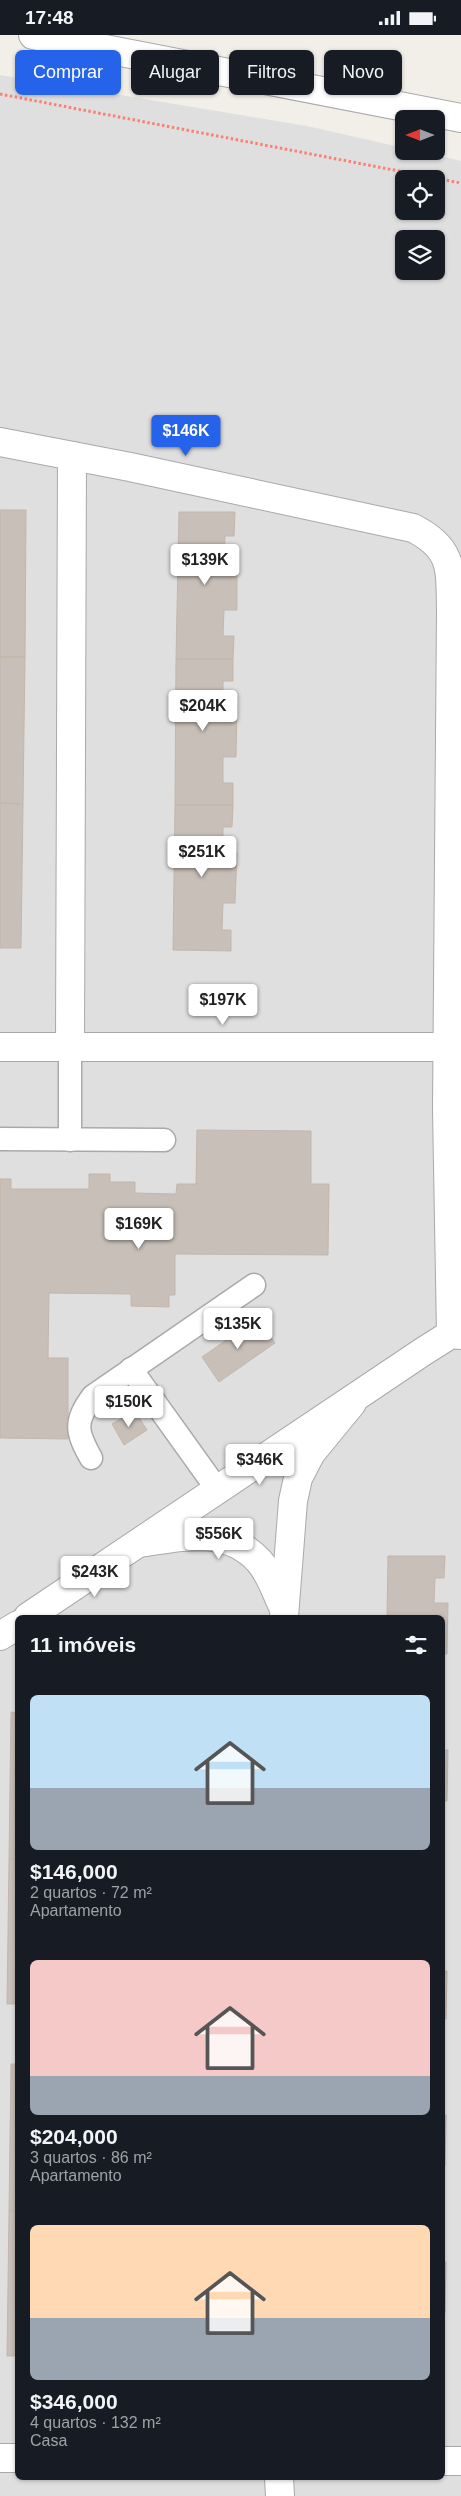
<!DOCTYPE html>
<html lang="pt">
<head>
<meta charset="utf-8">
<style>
  body { margin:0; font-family:Helvetica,sans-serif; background:#20242c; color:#f1f3f6; height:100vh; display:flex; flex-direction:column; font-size:19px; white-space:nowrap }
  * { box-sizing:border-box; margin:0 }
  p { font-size:16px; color:#9ea1a6 }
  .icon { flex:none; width:28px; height:28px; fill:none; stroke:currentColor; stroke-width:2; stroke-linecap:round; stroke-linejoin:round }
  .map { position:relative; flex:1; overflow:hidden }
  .drawer { position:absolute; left:15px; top:1580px; width:430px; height:865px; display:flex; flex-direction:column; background:#171b24; border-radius:8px; box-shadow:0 1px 4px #0004 }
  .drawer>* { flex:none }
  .hud { position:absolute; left:15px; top:15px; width:431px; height:45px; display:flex; gap:10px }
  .needle { width:32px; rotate:270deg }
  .controls { position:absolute; left:395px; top:75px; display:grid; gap:10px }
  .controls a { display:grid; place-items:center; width:50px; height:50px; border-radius:8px; background:#171b24; box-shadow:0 1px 4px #0004; font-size:25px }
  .price { position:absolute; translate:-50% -42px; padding:0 11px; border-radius:5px; background:#fff; color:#222; font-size:16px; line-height:32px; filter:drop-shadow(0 1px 2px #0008) }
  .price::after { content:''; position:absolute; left:50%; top:30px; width:15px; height:11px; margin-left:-8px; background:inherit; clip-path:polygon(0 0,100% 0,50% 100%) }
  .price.on { background:#2563eb; color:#fff }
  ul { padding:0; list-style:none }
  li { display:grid; align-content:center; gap:10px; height:265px; padding:0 15px }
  li span { display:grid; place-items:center; height:155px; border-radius:8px; color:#555 }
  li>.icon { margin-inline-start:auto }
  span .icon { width:90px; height:90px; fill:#fffc; stroke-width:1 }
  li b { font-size:21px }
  h2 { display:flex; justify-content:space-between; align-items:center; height:60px; padding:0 15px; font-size:21px }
  .chip { padding:0 18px; border-radius:8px; background:#171b24; box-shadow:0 1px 4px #0004; font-size:18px; line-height:45px }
  .chip.on { background:#2563eb; color:#fff }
  .status { display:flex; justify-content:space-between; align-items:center; height:35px; padding:0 25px; background:#171b24; direction:ltr }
  .status svg { height:14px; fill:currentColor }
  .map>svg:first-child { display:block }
  .residential { fill:#e0dfdf; fill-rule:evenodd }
  .building { fill:#c7bfb8; stroke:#c4b6ab }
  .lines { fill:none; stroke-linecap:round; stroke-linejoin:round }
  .service-casing { stroke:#a9a9a9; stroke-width:25 }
  .minor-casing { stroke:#a9a9a9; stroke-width:30 }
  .tertiary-casing { stroke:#a9a9a9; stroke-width:30 }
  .path { stroke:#fa8072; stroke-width:3; stroke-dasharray:2.5 2.5; stroke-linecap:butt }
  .service { stroke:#fff; stroke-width:22 }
  .minor { stroke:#fff; stroke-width:28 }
  .tertiary { stroke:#fff; stroke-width:28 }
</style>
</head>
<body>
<div class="status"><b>17:48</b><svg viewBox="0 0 49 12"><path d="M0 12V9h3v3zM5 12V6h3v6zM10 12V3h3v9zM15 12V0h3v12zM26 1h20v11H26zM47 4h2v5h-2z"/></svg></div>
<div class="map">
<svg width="461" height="2461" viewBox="0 0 461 2461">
  <rect width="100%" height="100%" fill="#f2efe9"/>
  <!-- residential -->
  <path class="residential" d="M0,40L307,91L404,113V116H419L461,126V2461H0ZM404,144H436V176H404ZM404,204H436V236H404ZM18,1582H442V2442H18Z"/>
  <!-- building -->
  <g class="building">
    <path d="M0,475H26L25,622H0Z"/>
    <path d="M179,477H235L234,501H225L224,526L237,527V575H224L223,601H234L233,624H176Z"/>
    <path d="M0,622H25L23,769L0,768Z"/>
    <path d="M176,624H233V646H223V671H237L236,722H223V748H233V770H175Z"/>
    <path d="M0,768L23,769L21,913H0Z"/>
    <path d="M175,770H233L232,792H223V817L237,818L235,868H223L222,895H231V916L173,915Z"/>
    <path d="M197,1095L311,1096V1149H329L328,1220L175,1219V1260H169V1272L131,1271V1259L49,1258L48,1323H68V1404L0,1403V1144H11V1154H89V1139H110V1147H135V1158L176,1159L177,1149H196Z"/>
    <path d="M258,1283L275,1308L219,1347L202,1322Z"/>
    <path d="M135,1376L147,1395L124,1410L112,1389Z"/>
    <path d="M388,1521H445L444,1543H435L434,1568H448L447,1619H442V1582H387Z"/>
    <path d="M11,1677L18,1678V1824H9Z"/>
    <path d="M442,1715H448L447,1766H442Z"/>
    <path d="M9,1824H18V1969H7Z"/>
    <path d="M442,1936H447L446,1984H442Z"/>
    <path d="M11,2029H18V2176H9Z"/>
    <path d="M442,2080H446L445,2131H442Z"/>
    <path d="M9,2176H18V2321H7Z"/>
    <path d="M442,2227H446L445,2278H442Z"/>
  </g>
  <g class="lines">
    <!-- service casing -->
    <g class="service-casing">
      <g id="service">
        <path d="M70,1012V1105"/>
        <path d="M0,1104L164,1105"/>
        <path d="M131,1334L217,1454"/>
        <path d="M91,1423C76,1396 74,1387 93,1361L254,1250"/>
      </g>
    </g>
    <!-- minor casing -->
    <g class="minor-casing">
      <g id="minor">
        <path d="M0,407L130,432L413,493C454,514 450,534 451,576L447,1074L451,1299"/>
        <path d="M0,1012H447"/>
        <path d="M70,1012L72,421"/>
        <path d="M139,1508C181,1502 226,1490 259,1526C270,1538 277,1560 284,1574"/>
        <path d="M284,1582L293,1466L298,1443L311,1418L352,1368"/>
        <path d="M0,2423H18"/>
        <path d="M442,2426H461"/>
        <path d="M279,2442L280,2461"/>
      </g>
    </g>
    <!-- tertiary casing -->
    <g class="tertiary-casing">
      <g id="tertiary">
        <path d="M33,0L461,83"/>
        <path d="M28,1582L424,1316L451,1299L461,1300"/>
        <path d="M0,1601L18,1590"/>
      </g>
    </g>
    <!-- path -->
    <path class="path" d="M0,59L461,148"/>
    <!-- service -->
    <use href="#service" class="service"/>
    <!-- minor -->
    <use href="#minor" class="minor"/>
    <!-- tertiary -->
    <use href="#tertiary" class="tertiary"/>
  </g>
</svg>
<div class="controls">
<a><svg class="needle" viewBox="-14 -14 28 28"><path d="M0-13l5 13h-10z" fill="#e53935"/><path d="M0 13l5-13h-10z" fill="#9ea1a6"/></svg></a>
<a><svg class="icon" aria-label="locate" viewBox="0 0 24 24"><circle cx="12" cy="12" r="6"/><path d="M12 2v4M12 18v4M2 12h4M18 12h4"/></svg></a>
<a><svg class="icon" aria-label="layers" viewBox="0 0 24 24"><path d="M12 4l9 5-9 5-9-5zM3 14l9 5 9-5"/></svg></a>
</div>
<b class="price on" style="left:186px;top:422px">$146K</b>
<b class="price" style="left:205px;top:551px">$139K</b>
<b class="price" style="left:203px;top:697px">$204K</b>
<b class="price" style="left:202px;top:843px">$251K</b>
<b class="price" style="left:223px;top:991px">$197K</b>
<b class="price" style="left:139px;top:1215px">$169K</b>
<b class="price" style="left:238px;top:1315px">$135K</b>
<b class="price" style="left:129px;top:1393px">$150K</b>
<b class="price" style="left:260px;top:1451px">$346K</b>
<b class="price" style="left:219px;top:1525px">$556K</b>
<b class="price" style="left:95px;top:1563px">$243K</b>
<div class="hud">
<a class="chip on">Comprar</a>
<a class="chip">Alugar</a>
<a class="chip">Filtros</a>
<a class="chip">Novo</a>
</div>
<section class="drawer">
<h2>11 imóveis<svg class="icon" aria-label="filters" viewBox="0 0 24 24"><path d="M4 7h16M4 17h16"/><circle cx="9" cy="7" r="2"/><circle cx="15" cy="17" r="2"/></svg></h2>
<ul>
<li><span style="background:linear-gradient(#bfe0f5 60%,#9aa5b1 0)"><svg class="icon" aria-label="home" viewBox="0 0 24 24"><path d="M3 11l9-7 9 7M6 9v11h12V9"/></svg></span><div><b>$146,000</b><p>2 quartos · 72 m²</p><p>Apartamento</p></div></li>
<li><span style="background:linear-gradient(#f6c9c9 75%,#9aa5b1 0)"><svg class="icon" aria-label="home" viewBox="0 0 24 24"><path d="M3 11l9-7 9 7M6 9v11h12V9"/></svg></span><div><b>$204,000</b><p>3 quartos · 86 m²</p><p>Apartamento</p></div></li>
<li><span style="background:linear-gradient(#ffd9b3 60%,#9aa5b1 0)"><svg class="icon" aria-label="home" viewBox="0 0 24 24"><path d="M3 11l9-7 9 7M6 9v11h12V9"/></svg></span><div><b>$346,000</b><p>4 quartos · 132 m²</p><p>Casa</p></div></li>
</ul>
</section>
</div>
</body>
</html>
